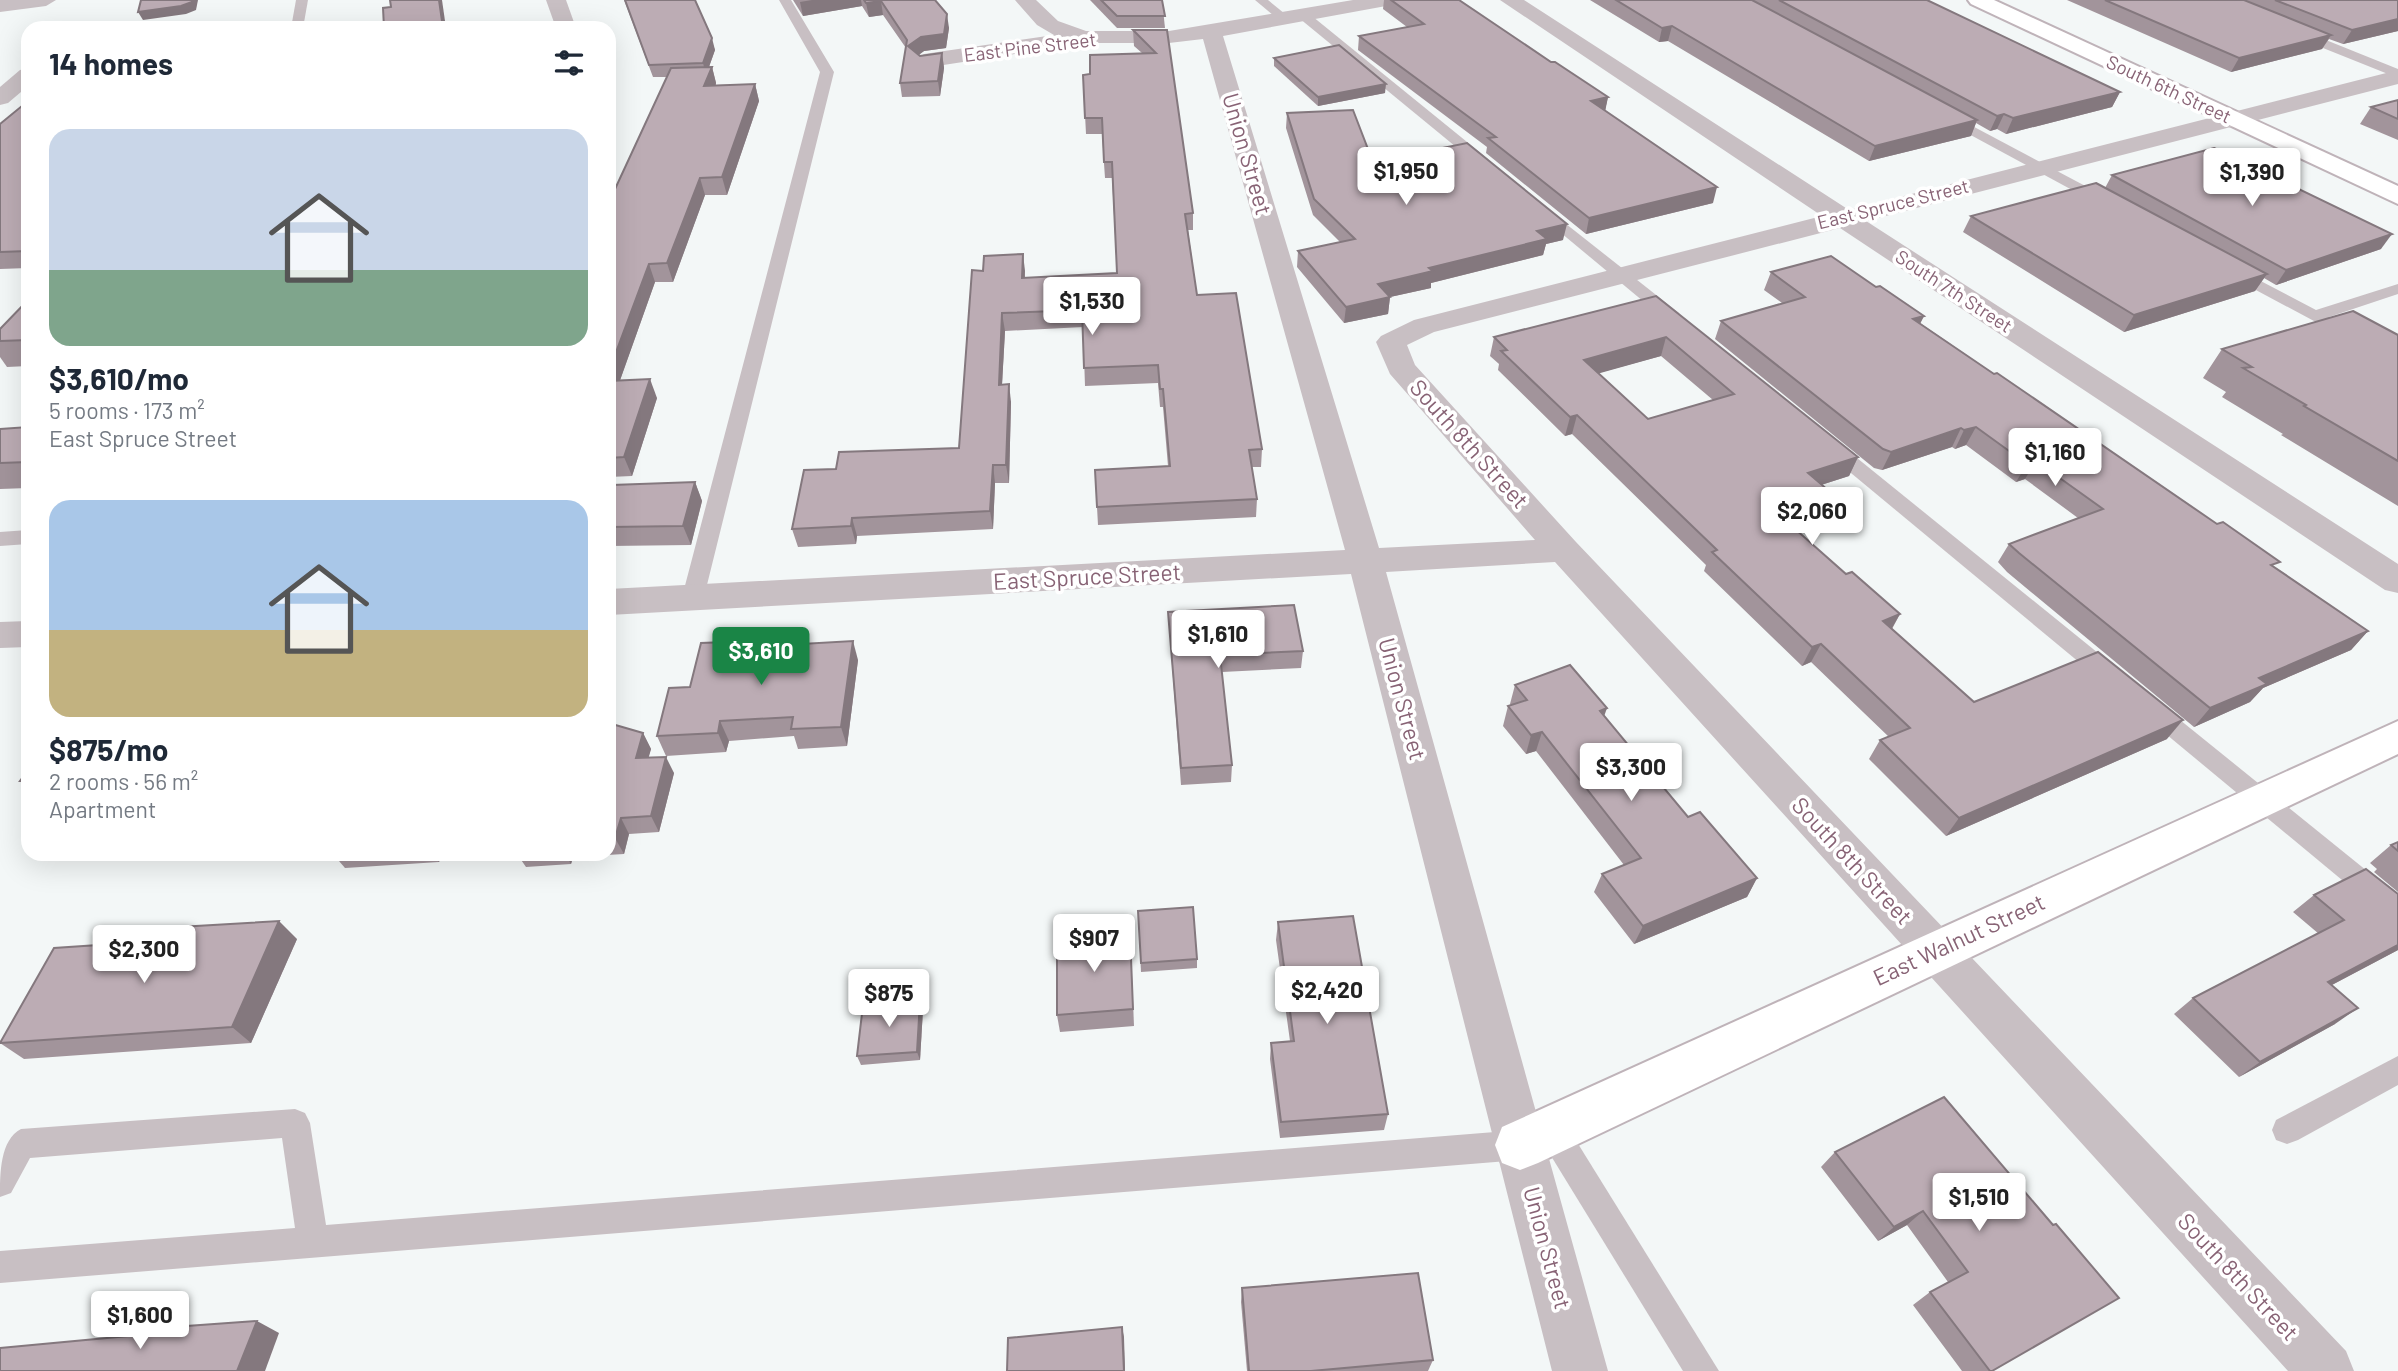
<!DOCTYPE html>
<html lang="en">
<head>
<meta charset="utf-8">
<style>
  body { margin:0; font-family:Barlow,sans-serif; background:#f6f6f7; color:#1f2937; height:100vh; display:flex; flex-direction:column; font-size:26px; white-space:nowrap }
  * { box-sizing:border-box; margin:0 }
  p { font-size:23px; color:#747a83 }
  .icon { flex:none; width:38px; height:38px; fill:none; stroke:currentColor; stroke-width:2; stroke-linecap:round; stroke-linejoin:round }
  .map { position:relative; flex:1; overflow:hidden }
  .panel { position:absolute; left:21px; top:21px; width:595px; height:840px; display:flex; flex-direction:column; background:#fff; border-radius:21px; box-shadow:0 7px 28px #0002 }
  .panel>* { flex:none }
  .price { position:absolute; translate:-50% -60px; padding:0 16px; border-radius:7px; background:#fff; color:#222; font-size:23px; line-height:46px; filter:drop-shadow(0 2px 4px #0008) }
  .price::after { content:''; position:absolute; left:50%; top:42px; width:21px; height:16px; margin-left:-10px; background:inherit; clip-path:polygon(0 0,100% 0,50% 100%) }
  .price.current { background:#1a8546; color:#fff }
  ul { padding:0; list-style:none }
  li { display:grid; align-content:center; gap:14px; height:371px; padding:0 28px }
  li span { display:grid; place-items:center; height:217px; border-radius:21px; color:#555 }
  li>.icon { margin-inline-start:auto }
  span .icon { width:126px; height:126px; fill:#fffc; stroke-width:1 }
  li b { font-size:30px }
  h2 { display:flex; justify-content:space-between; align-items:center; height:84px; padding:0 28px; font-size:30px }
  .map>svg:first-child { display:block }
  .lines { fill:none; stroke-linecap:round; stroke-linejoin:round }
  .secondary-casing { stroke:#bfb3b9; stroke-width:4 }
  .lane { fill:#c8bfc3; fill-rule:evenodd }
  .street { fill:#c8bfc3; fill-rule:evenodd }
  .secondary { fill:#fff; fill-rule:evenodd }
  .wall { fill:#a2949b; fill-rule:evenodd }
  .shaded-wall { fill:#84787e }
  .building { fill:#bcacb4; stroke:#84787e; stroke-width:2; fill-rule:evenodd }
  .labels { text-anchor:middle; stroke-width:7; stroke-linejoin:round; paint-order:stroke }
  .far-street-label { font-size:19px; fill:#886375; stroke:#fff }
  .street-label { font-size:23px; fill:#886375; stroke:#fff }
</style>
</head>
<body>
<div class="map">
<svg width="2398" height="1371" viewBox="0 0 2398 1371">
  <rect width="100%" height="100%" fill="#f3f7f7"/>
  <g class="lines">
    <!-- secondary casing -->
    <g class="secondary-casing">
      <g id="secondary">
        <path d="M1968,0H1994L2398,186V204L1971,4Z"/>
        <path d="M2398,721V754L1538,1163L1520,1170L1502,1163L1495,1145L1502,1127Z"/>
      </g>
    </g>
    <!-- lane -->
    <g class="lane">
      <path d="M296,0H308L303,28H291Z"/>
      <path d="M779,0H791L834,72L704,597L701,602H685L682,597L820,72Z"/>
      <path d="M1255,0H1268L1290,18L1280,21Z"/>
      <path d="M1299,12H1307L1488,159V165H1478L1299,18Z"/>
      <path d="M2293,30H2301L2398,69V78L2293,36Z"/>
      <path d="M1946,112L2108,198L2111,201L2103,206L2098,204L1941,119V113Z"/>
      <path d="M1542,205L1679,313L1681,317L1679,321H1667L1537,213L1534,210Z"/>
      <path d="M2232,266L2316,310L2398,284V294L2329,317L2398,354V366L2226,274L2224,271Z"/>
      <path d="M1829,439L1836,441L2119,670L2122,676L2119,682H2103L1822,449L1820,445L1822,441Z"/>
      <path d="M28,530V544L0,546V532Z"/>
      <path d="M2151,700L2159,703L2398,896V922L2389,919L2143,715L2139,709L2143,703Z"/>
      <path d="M2398,1056V1085L2298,1140L2287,1144L2276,1140L2272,1130L2276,1120Z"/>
      <path d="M295,1109L305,1113L310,1123L326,1225L1520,1130L1531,1135L1535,1145L1531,1155L1520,1160L0,1283V1251L295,1228L282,1138L30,1158L11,1193L0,1197C0,1173 0,1140 21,1129Z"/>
      <path d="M1551,1114L1562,1118L1719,1371H1683L1540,1138L1536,1128L1540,1118Z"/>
    </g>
    <!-- street -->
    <g class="street">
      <path d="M0,0H56L46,6L0,12Z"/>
      <path d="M546,0H566L576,28H556Z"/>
      <path d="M1015,0H1036L1058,21L1086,31H1169L1353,0H1396L1386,6L1223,36L1379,548L1535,540L1390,374L1376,342L1381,336L1414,320L1822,216L1500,0H1524L1849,210L2398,70V84L1866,221L2398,564V593L2385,590L1840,228L1434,332L1407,345L1415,365L1576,542L2346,1351L2354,1371H2288L1555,562L1386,572L1608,1371H1552L1351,574L609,615V589L1345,550L1203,39L1169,43H1087L924,68L913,61L924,54L1054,35L1037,25Z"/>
      <path d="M28,68V86L8,103L0,105V87L20,70Z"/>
      <path d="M28,621V647L0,648V622Z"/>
    </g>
    <!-- secondary -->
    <use href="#secondary" class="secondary"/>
  </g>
  <!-- wall -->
  <g class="wall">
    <path d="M624,0H695L715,50L709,67H712L716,83V85L755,84L759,101L727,195H705L673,282H655L620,380L657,398L632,476L609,477V202L667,77H653Z"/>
    <path d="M793,0H935L949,28L946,48L924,51L919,55L920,56L942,53L944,68L940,96L902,97L900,83L906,48L883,15L869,17L862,6L803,16Z"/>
    <path d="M1090,0H1162L1165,28H1117Z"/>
    <path d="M1384,0H1459L1551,62L1608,97L1605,110L1713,203L1586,234L1486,153L1487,147L1358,50L1359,36L1407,27L1383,9Z"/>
    <path d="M1590,0H1927L2120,92L2112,107L2006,134L1997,129L1990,131L1976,123L1971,136L1869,161L1668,41L1659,42Z"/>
    <path d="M2067,0H2398V31L2343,44L2329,39L2322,49L2231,72Z"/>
    <path d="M1133,30H1167L1193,213V230H1188L1197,295L1262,449L1261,467H1252L1257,499L1256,517L1098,525L1097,507L1168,466L1163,407H1160L1158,383L1085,386L1083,327L1005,331L1002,385L1011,402L1009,483H995L993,529L857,536L856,544L798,547L792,529L836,469L959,448L983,271L1023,254L1025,278L1117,273L1112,178H1105L1102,134H1086L1083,75L1090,74L1142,53L1134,46Z"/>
    <path d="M1274,58L1385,93L1318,106L1274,66Z"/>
    <path d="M2398,100V140L2360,124L2371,107Z"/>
    <path d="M28,101V268L0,269V124Z"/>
    <path d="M1287,113L1373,162L1563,240L1546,244L1543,255L1431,283V288L1390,297L1388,314L1344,323L1297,267L1298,251L1340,242L1313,215L1286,128Z"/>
    <path d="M2112,175L2381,249L2276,285L2264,278L2255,291L2124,332L1963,232L1971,216L2105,188Z"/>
    <path d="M1771,272L1876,287L1924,316L1920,323L2368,631L2351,650L2263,688L2250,702L2194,727L2007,572L1998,562L2009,544L2078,518L2025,479L2016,482L1966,445L1955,449L1952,447L1882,470L1874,468L1715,339L1721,321L1782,303L1764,290Z"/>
    <path d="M1656,296L1858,457L1849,476L1821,485L1842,502L1833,521L1799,533L1846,574L1900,614L1892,629L1974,702L2167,739L1946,836L1869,759L1880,740L1889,737L1811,662L1802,666L1704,571L1706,565L1572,434L1565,436L1498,370L1499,364L1490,356L1494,337ZM1661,356L1713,400L1648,419L1598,373Z"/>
    <path d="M28,300V366L7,367L0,357V329Z"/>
    <path d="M2398,335V506L2281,435L2283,434L2222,397L2226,392L2203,378L2222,349Z"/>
    <path d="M28,427V488L0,489V429Z"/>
    <path d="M695,482L702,501L691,545L609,546V495Z"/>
    <path d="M1168,612L1303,651L1301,668L1222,672L1232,765L1231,782L1181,785Z"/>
    <path d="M752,641L755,647L858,660L847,746L798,749L794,736L729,741L726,752L666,756L657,736L690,687Z"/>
    <path d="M1515,685L1604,716L1688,817L1757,878L1747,897L1634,944L1594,892L1602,874L1624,865L1536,751L1526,754L1503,726L1508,706L1511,705L1510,704Z"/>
    <path d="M643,733L651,749L648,758L674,773L659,832L629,834L624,854L573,857L571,864L526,867L517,854H609V735Z"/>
    <path d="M28,770V788L20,781Z"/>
    <path d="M2398,842V892L2374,872L2377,869L2370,863L2391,845Z"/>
    <path d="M333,854H442L439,862L345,868Z"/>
    <path d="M2398,894V950L2332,985L2335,1024L2239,1077L2174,1014L2193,998L2319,934L2293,912L2314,895Z"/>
    <path d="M1138,911L1197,959V968L1141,972Z"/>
    <path d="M1278,922L1388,1114L1384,1130L1280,1138L1270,1059L1271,1043L1290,1041L1276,940Z"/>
    <path d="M297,939L251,1043L24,1059L0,1043V1041Z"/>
    <path d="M1131,951L1134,1026L1060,1032L1057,1015Z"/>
    <path d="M920,1001L923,1009L920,1060L861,1065L857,1056Z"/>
    <path d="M1944,1097L1993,1371H1962L1913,1305L1930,1292L1948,1282L1907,1225L1878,1241L1821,1167L1835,1152Z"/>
    <path d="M1242,1288L1433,1360L1428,1371H1247L1241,1302Z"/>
  </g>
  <!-- shaded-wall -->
  <g class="shaded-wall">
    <path d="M192,0H198L196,10L186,14L143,20L138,12Z"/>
    <path d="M439,0H442L446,28H443Z"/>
    <path d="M812,0H861L862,6L803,16L800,2Z"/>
    <path d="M881,1L883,15L869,17L866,3Z"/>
    <path d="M947,14L949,28L946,48L924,51L911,60L908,46L921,37Z"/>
    <path d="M2398,19V31L2343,44L2352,30Z"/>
    <path d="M1672,26L1668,41L1659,42L1662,28Z"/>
    <path d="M2331,35L2322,49L2231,72L2239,58Z"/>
    <path d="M712,38L715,50L706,75L703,63Z"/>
    <path d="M942,53L944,68L940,96L938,81Z"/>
    <path d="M712,67L716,83L709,102L704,86Z"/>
    <path d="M755,84L759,101L727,195L722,177Z"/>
    <path d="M1386,84L1385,93L1318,106V97Z"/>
    <path d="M2120,92L2112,107L2006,134L2013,118Z"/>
    <path d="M1608,97L1605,112L1591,101Z"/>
    <path d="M2004,114L1997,129L1990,131L1997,116Z"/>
    <path d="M1977,120L1971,136L1869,161L1875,146Z"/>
    <path d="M700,178L705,195L673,282L667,263Z"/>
    <path d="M1717,187L1713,203L1586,234L1589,218Z"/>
    <path d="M1567,224L1563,240L1546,244L1543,255L1431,283V288L1390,297L1388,314L1344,323L1346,307L1378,284L1537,231Z"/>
    <path d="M2392,234L2381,249L2276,285L2286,270Z"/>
    <path d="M1023,254L1025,271L1024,295L1022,278Z"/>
    <path d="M649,264L655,282L613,400L609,389V371Z"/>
    <path d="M2267,274L2255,291L2124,332L2134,315Z"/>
    <path d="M1002,313L1005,331L1001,402L999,385Z"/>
    <path d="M1924,316L1915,334L1913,319Z"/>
    <path d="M1666,337L1661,356L1579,379L1584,360Z"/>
    <path d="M650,379L657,398L632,476L624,457Z"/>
    <path d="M1009,384L1011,402L1009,483L1006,465Z"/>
    <path d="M1577,415L1572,434L1565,436L1570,417Z"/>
    <path d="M1976,427L1966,445L1955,449L1964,430Z"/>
    <path d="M1961,428L1952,447L1882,470L1891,452Z"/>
    <path d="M1858,457L1849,476L1799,492L1808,473Z"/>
    <path d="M2036,461L2025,479L2016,482L2027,464Z"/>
    <path d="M993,465L995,483L993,529L990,511Z"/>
    <path d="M695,482L702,501L691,545L683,526Z"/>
    <path d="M1842,502L1833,521L1778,540L1786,521Z"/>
    <path d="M852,518L857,536L856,544L851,526Z"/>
    <path d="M1900,614L1889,633L1883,621Z"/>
    <path d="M2368,631L2351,650L2263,688L2250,702L2194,727L2210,708L2259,678Z"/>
    <path d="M853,641L858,660L847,746L841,727Z"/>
    <path d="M1821,644L1811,662L1802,666L1812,647Z"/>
    <path d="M609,650L615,662L609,682Z"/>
    <path d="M1607,708L1600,728V711Z"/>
    <path d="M2183,720L2167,739L1946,836L1959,818Z"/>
    <path d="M720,721L729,741L726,752L718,733Z"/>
    <path d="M1542,732L1536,751L1526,754L1531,735Z"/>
    <path d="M643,733L651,749L644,774L636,758Z"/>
    <path d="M666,757L674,773L659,832L651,816Z"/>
    <path d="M621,818L629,834L624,854L615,838Z"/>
    <path d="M432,854H442L439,862Z"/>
    <path d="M565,854H572L573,857L571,864Z"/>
    <path d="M1757,878L1747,897L1634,944L1643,926Z"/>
    <path d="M279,921L297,939L251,1043L232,1027Z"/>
    <path d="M2398,945V950L2307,998L2328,982Z"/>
    <path d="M920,1001L923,1009L920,1060L917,1052Z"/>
    <path d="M2358,1008L2335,1024L2239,1077L2260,1062Z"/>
    <path d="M1923,1211L1907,1225L1878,1241L1894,1227Z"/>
    <path d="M257,1321L279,1333L265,1371H237Z"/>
    <path d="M1122,1327L1124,1337L1125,1371H1124Z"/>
  </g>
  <!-- building -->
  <g class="building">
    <path d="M141,0H192V2L181,6L138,12Z"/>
    <path d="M390,0H439L443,28H384L383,8L391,7Z"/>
    <path d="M625,0H695L712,38L703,63L649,65Z"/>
    <path d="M864,0H935L947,14L944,34L921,37L908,46L920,56L942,53L938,81L900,83L907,40L881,1L866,3Z"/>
    <path d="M1101,0H1162L1165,16H1117Z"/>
    <path d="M1391,0H1459L1551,62H1555L1608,97L1591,101L1717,187L1589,218L1488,138L1496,137L1359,36L1424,24Z"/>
    <path d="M1616,0H1752L1977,120L1875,146L1672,26L1662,28Z"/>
    <path d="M1779,0H1927L2120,92L2013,118L2004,114L1997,116Z"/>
    <path d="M2105,0H2244L2331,35L2239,58Z"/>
    <path d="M2275,0H2398V19L2352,30Z"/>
    <path d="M1133,30H1167L1193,213L1185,214L1197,295L1236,293L1262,449L1249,450L1257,499L1097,507L1095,470L1170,466L1163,389H1160L1158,365L1084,368L1082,310L1002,313L999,385L1009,384L1006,465H993L990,511L852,518L851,526L792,529L804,470L836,469L839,452L959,448L972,270L983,271L984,256L1023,254L1022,278L1117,273L1112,162H1104L1102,118H1085L1083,75L1090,74V55L1156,53Z"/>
    <path d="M1339,45L1386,84L1318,97L1274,58Z"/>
    <path d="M712,67L704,86L755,84L722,177L700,178L667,263L649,264L609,371V202L671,68Z"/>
    <path d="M2398,100V119L2371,107Z"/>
    <path d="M28,101V251L0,252V124Z"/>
    <path d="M1353,110L1373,162L1467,143L1567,224L1537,231L1547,239L1429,268L1433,271L1378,284L1390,297L1346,307L1298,251L1355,239L1314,199L1287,113Z"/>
    <path d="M2214,148L2392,234L2286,270L2112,175Z"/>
    <path d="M2096,183L2267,274L2134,315L1971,216Z"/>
    <path d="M1831,256L1876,287L1880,286L1924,316L1913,319L1994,374L1997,373L2217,524L2223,522L2280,562L2271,565L2368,631L2259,678L2267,684L2210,708L2019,553L2009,544L2103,509L2036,461L2027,464L1976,427L1964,430L1961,428L1891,452L1883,449L1721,321L1805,297L1771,272Z"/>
    <path d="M1656,296L1858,457L1808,473L1842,502L1786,521L1846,574L1852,572L1900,614L1883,621L1974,702L2098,652L2183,720L1959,818L1880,740L1910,728L1821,644L1812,647L1712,552L1717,550L1577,415L1570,417L1501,351L1507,350L1494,337ZM1666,337L1734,394L1648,419L1584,360Z"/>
    <path d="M28,300V340L0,341V329Z"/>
    <path d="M2353,311L2398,335V461L2304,406L2306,405L2243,368L2252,367L2222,349Z"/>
    <path d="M650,379L624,457L609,458V381Z"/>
    <path d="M28,427V462L0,463V429Z"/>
    <path d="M695,482L683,526L609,527V495L612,485Z"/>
    <path d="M1294,605L1303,651L1220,655L1232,765L1181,768L1168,612Z"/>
    <path d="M752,641L751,647L853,641L841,727L791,729L793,717L720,721L718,733L657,736L669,688L690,687L701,643Z"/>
    <path d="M1570,665L1607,708L1600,711L1688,817L1700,812L1757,878L1643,926L1602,874L1641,858L1542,732L1531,735L1508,706L1527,700L1515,685Z"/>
    <path d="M612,724L643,733L636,758L666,757L651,816L621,818L615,838L609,839V735Z"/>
    <path d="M28,770V781H20Z"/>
    <path d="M2398,842V851L2391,845Z"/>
    <path d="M2366,869L2398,894V945L2328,982L2358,1008L2260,1062L2193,998L2344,920L2314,895Z"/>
    <path d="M1193,907L1197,959L1141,963L1138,911Z"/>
    <path d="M1353,916L1388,1114L1281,1122L1271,1043L1294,1041L1278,922Z"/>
    <path d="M279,921L232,1027L0,1043L54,948L173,940L179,927Z"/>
    <path d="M1130,933L1133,1009L1057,1015V938Z"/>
    <path d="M920,1001L917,1052L857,1056L863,1005Z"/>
    <path d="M1944,1097L2053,1225L2056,1224L2119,1298L1992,1371H1990L1930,1292L1968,1272L1923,1211L1894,1227L1835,1152Z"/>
    <path d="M1418,1273L1433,1360L1311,1371H1249L1242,1288Z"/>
    <path d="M257,1321L237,1371H0V1348L128,1336L131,1330Z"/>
    <path d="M1122,1327L1124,1371H1007L1008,1338Z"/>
  </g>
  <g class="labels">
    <!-- far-street labels -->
    <g class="far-street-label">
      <text transform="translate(1030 47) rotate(-7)" y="7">East Pine Street</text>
      <text transform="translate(2169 89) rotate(25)" y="7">South 6th Street</text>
      <text transform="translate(1893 204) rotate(-14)" y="7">East Spruce Street</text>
      <text transform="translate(1954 291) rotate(33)" y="7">South 7th Street</text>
    </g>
    <!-- street labels -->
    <g class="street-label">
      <text transform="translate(1247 154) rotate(74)" y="8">Union Street</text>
      <text transform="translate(1469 444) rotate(48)" y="8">South 8th Street</text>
      <text transform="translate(1087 577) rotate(-3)" y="8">East Spruce Street</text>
      <text transform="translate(1402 699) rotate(75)" y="8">Union Street</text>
      <text transform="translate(1852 861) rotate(47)" y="8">South 8th Street</text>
      <text transform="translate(1959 940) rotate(-25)" y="8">East Walnut Street</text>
      <text transform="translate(1547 1248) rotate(75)" y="8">Union Street</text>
      <text transform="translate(2238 1277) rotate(47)" y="8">South 8th Street</text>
    </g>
  </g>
</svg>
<b class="price" style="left:1406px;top:207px">$1,950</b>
<b class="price" style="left:2252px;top:208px">$1,390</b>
<b class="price" style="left:1092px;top:337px">$1,530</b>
<b class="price" style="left:2055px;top:488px">$1,160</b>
<b class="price" style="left:1812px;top:547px">$2,060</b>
<b class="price" style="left:1218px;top:670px">$1,610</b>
<b class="price current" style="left:761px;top:687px">$3,610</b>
<b class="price" style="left:1631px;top:803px">$3,300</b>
<b class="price" style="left:1094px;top:974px">$907</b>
<b class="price" style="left:144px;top:985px">$2,300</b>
<b class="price" style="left:1327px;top:1026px">$2,420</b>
<b class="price" style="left:889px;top:1029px">$875</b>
<b class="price" style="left:1979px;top:1233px">$1,510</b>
<b class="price" style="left:140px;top:1351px">$1,600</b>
<section class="panel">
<h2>14 homes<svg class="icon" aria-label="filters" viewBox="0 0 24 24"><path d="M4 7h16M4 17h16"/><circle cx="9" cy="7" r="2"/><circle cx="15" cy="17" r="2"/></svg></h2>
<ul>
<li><span style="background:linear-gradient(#c9d6e8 65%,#7fa58c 0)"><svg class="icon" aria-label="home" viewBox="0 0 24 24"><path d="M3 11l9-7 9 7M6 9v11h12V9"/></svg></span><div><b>$3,610/mo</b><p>5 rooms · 173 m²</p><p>East Spruce Street</p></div></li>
<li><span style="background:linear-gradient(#a9c7e8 60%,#c2b280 0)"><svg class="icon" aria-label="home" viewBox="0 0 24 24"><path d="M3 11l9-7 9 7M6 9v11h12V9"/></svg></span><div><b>$875/mo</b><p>2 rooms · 56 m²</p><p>Apartment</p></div></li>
</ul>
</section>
</div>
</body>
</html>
